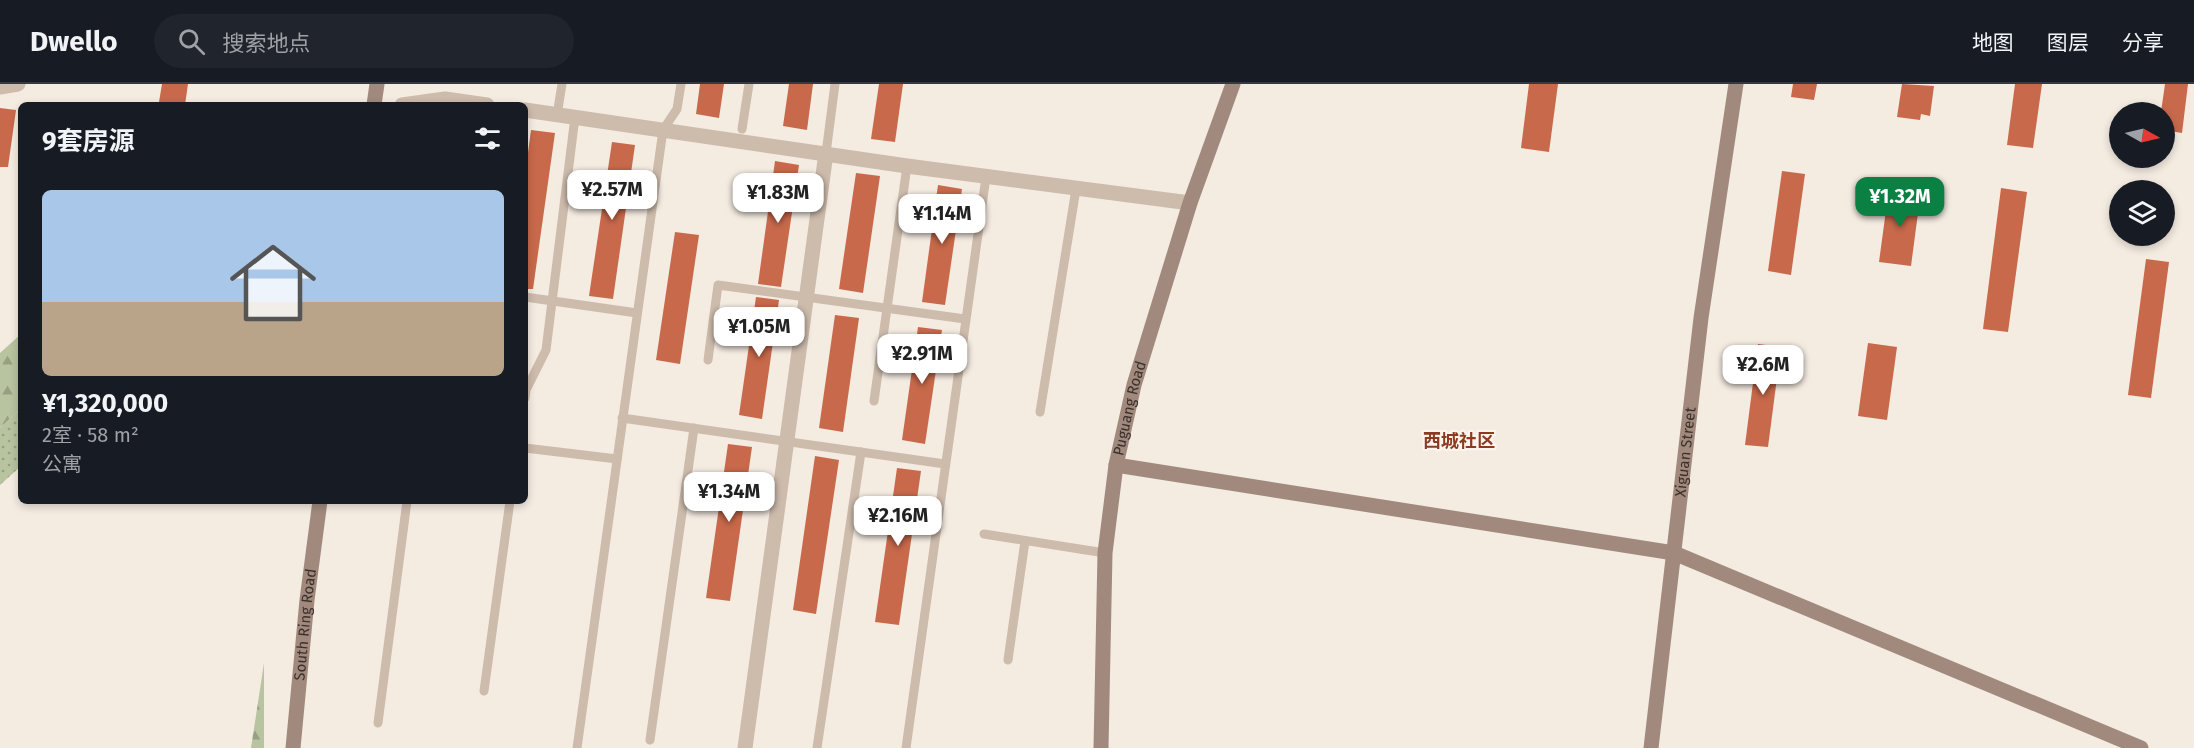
<!DOCTYPE html>
<html lang="zh">
<head>
<meta charset="utf-8">
<style>
  body { margin:0; font-family:"Fira Sans","Noto Sans SC",sans-serif; background:#20242c; color:#f1f3f6; height:100vh; display:flex; flex-direction:column; font-size:22px; white-space:nowrap }
  * { box-sizing:border-box; margin:0 }
  p { font-size:20px; color:#9ea1a6 }
  .icon { flex:none; width:33px; height:33px; fill:none; stroke:currentColor; stroke-width:2; stroke-linecap:round; stroke-linejoin:round }
  .map { position:relative; flex:1; overflow:hidden }
  .side { position:absolute; left:18px; top:18px; width:510px; height:402px; display:flex; flex-direction:column; background:#171b24; border-radius:9px; box-shadow:0 3px 9px #0003 }
  .side>* { flex:none }
  .needle { width:39px; rotate:98deg }
  .tools { position:absolute; left:2109px; top:18px; display:grid; gap:12px }
  .tools a { display:grid; place-items:center; width:66px; height:66px; border-radius:50%; background:#171b24; box-shadow:0 3px 9px #0003; font-size:30px }
  .price { position:absolute; translate:-50% -51px; padding:0 14px; border-radius:12px; background:#fff; color:#222; font-size:20px; line-height:39px; filter:drop-shadow(0 2px 3px #0008) }
  .price::after { content:''; position:absolute; left:50%; top:36px; width:18px; height:14px; margin-left:-9px; background:inherit; clip-path:polygon(0 0,100% 0,50% 100%) }
  .price.active { background:#0b8043; color:#fff }
  ul { padding:0; list-style:none }
  li { display:grid; align-content:center; gap:12px; height:318px; padding:0 24px }
  li span { display:grid; place-items:center; height:186px; border-radius:9px; color:#555 }
  li>.icon { margin-inline-start:auto }
  span .icon { width:108px; height:108px; fill:#fffc; stroke-width:1 }
  li b { font-size:26px }
  h2 { display:flex; justify-content:space-between; align-items:center; height:72px; padding:0 24px; font-size:26px }
  header { display:flex; align-items:center; gap:36px; box-sizing:border-box; height:84px; padding:0 30px; background:#171b24; border-bottom:2px solid #363941 }
  header strong { font-size:28px }
  nav { display:flex; gap:33px; margin-inline-start:auto; font-size:21px }
  .search { width:420px; height:54px; background:#20242c; display:flex; align-items:center; gap:15px; box-sizing:border-box; padding:0 21px; border-radius:33px; color:#9ea1a6; font-size:22px }
  .map>svg:first-child { display:block }
  .grass { fill:url(#grass-dots) }
  .forest { fill:url(#forest-firs) }
  .building { fill:#c8694b }
  .lines { fill:none; stroke-linecap:round; stroke-linejoin:round }
  .lane { stroke:#cdbbac; stroke-width:9 }
  .street { stroke:#cdbbac; stroke-width:15 }
  .secondary { stroke:#a18a7d; stroke-width:15 }
  .labels { text-anchor:middle; stroke-width:4.5; stroke-linejoin:round; paint-order:stroke }
  .street-label { font-size:15px; fill:#3b302b; stroke:#fbf5ee }
  .quarter-label { font-size:18px; font-weight:bold; fill:#8c3b22; stroke:#fbf5ee }
</style>
</head>
<body>
<header>
<strong>Dwello</strong>
<div class="search"><svg class="icon" aria-label="search" viewBox="0 0 24 24"><circle cx="10" cy="10" r="6"/><path d="M15 15l6 6"/></svg>搜索地点</div>
<nav><a>地图</a><a>图层</a><a>分享</a></nav>
</header>
<div class="map">
<svg width="2194" height="664" viewBox="0 0 2194 664">
  <defs>
    <pattern id="grass-dots" width="8" height="8" patternUnits="userSpaceOnUse" patternTransform="scale(1.5)"><rect width="8" height="8" fill="#b8c4a0"/><path d="M2 2h.1M6 6h.1" fill="none" stroke="#97a083" stroke-width="1.8" stroke-linecap="round"/></pattern>
    <pattern id="forest-firs" width="22" height="20" patternUnits="userSpaceOnUse" patternTransform="scale(1.5)"><rect width="22" height="20" fill="#b8c4a0"/><path d="M5 1l3.5 6h-7zM16 11l3.5 6h-7z" fill="#97a083"/></pattern>
  </defs>
  <rect width="100%" height="100%" fill="#f4ebe1"/>
  <!-- grass -->
  <path class="grass" d="M21,324V382L0,401V344Z"/>
  <!-- forest -->
  <g class="forest">
    <path d="M21,250V324L0,344V269Z"/>
    <path d="M264,579V664H251Z"/>
  </g>
  <!-- building -->
  <g class="building">
    <path d="M162,0H188L185,21L159,18Z"/>
    <path d="M700,0H724L719,34L696,30Z"/>
    <path d="M789,0H813L807,46L783,42Z"/>
    <path d="M879,0H903L895,58L871,55Z"/>
    <path d="M1529,0H1558L1549,68L1521,64Z"/>
    <path d="M1793,0H1817L1814,16L1791,13Z"/>
    <path d="M1902,0L1934,2L1930,32L1921,30L1920,36L1897,33Z"/>
    <path d="M2015,0H2042L2033,64L2007,61Z"/>
    <path d="M2165,0H2188L2182,49L2164,46V28H2161Z"/>
    <path d="M0,24L16,26L8,83H0Z"/>
    <path d="M531,46L555,49L533,205H525V91Z"/>
    <path d="M612,58L635,61L613,215L589,212Z"/>
    <path d="M775,77L799,81L781,203L758,200Z"/>
    <path d="M1782,87L1805,90L1791,191L1768,187Z"/>
    <path d="M856,89L880,92L863,209L839,205Z"/>
    <path d="M938,101L962,105L945,221L922,218Z"/>
    <path d="M1889,104L1911,107V113L1920,114L1911,182L1879,178Z"/>
    <path d="M2001,104L2027,108L2008,248L1983,245Z"/>
    <path d="M675,148L699,151L680,280L656,276Z"/>
    <path d="M2146,175L2169,178L2151,314L2128,311Z"/>
    <path d="M756,213L779,216L762,335L739,331Z"/>
    <path d="M835,231L859,234L843,348L819,344Z"/>
    <path d="M918,243L942,246L925,360L902,356Z"/>
    <path d="M1868,259L1897,263L1887,336L1858,332Z"/>
    <path d="M1758,260L1781,263L1768,363L1745,361Z"/>
    <path d="M728,360L752,363L730,517L706,514Z"/>
    <path d="M815,372L839,376L816,530L793,526Z"/>
    <path d="M897,384L921,387L899,541L875,538Z"/>
  </g>
  <g class="lines">
    <!-- lane -->
    <g class="lane">
      <path d="M557,31L562,0"/>
      <path d="M742,45L749,0"/>
      <path d="M826,69L835,0"/>
      <path d="M525,213L637,229"/>
      <path d="M708,276L718,201L965,235"/>
      <path d="M525,314L526,306L546,266L575,33"/>
      <path d="M874,317L907,82"/>
      <path d="M1040,328L1076,105"/>
      <path d="M622,334L945,380"/>
      <path d="M525,364L617,375"/>
      <path d="M984,450L1105,469"/>
      <path d="M1008,576L1025,457"/>
      <path d="M484,607L510,417"/>
      <path d="M378,639L407,417"/>
      <path d="M650,656L694,344"/>
      <path d="M577,664L663,46L677,25L681,0"/>
      <path d="M817,664L861,368"/>
      <path d="M906,664L986,93"/>
    </g>
    <!-- street -->
    <g class="street">
      <path d="M0,3L18,0"/>
      <path d="M402,21L445,15L487,21"/>
      <path d="M525,26L907,82L1190,119"/>
      <path d="M745,664L826,69"/>
    </g>
    <!-- secondary -->
    <g class="secondary">
      <path d="M374,21L377,0"/>
      <path d="M1116,381L1674,469L2141,664"/>
      <path id="s1" d="M293,664L307,516L320,417"/>
      <path id="s2" d="M1101,664L1105,469L1116,381L1134,301L1190,119L1233,0"/>
      <path id="s3" d="M1651,664L1701,234L1736,0"/>
    </g>
  </g>
  <g class="labels">
    <!-- street labels -->
    <g class="street-label">
      <text dy="5" stroke="none"><textPath href="#s2" startOffset="342">Puguang Road</textPath></text>
      <text dy="5" stroke="none"><textPath href="#s3" startOffset="298">Xiguan Street</textPath></text>
      <text dy="5" stroke="none"><textPath href="#s1" startOffset="124">South Ring Road</textPath></text>
    </g>
    <!-- quarter labels -->
    <g class="quarter-label">
      <text x="1459" y="363">西城社区</text>
    </g>
  </g>
</svg>
<div class="tools">
<a><svg class="needle" viewBox="-14 -14 28 28"><path d="M0-13l5 13h-10z" fill="#e53935"/><path d="M0 13l5-13h-10z" fill="#9ea1a6"/></svg></a>
<a><svg class="icon" aria-label="layers" viewBox="0 0 24 24"><path d="M12 4l9 5-9 5-9-5zM3 14l9 5 9-5"/></svg></a>
</div>
<b class="price" style="left:612px;top:137px">¥2.57M</b>
<b class="price" style="left:778px;top:140px">¥1.83M</b>
<b class="price active" style="left:1900px;top:144px">¥1.32M</b>
<b class="price" style="left:942px;top:161px">¥1.14M</b>
<b class="price" style="left:759px;top:274px">¥1.05M</b>
<b class="price" style="left:922px;top:301px">¥2.91M</b>
<b class="price" style="left:1763px;top:312px">¥2.6M</b>
<b class="price" style="left:729px;top:439px">¥1.34M</b>
<b class="price" style="left:898px;top:463px">¥2.16M</b>
<section class="side">
<h2>9套房源<svg class="icon" aria-label="filters" viewBox="0 0 24 24"><path d="M4 7h16M4 17h16"/><circle cx="9" cy="7" r="2"/><circle cx="15" cy="17" r="2"/></svg></h2>
<ul>
<li><span style="background:linear-gradient(#a9c7e8 60%,#b9a48a 0)"><svg class="icon" aria-label="home" viewBox="0 0 24 24"><path d="M3 11l9-7 9 7M6 9v11h12V9"/></svg></span><div><b>¥1,320,000</b><p>2室 · 58 m²</p><p>公寓</p></div></li>
</ul>
</section>
</div>
</body>
</html>
